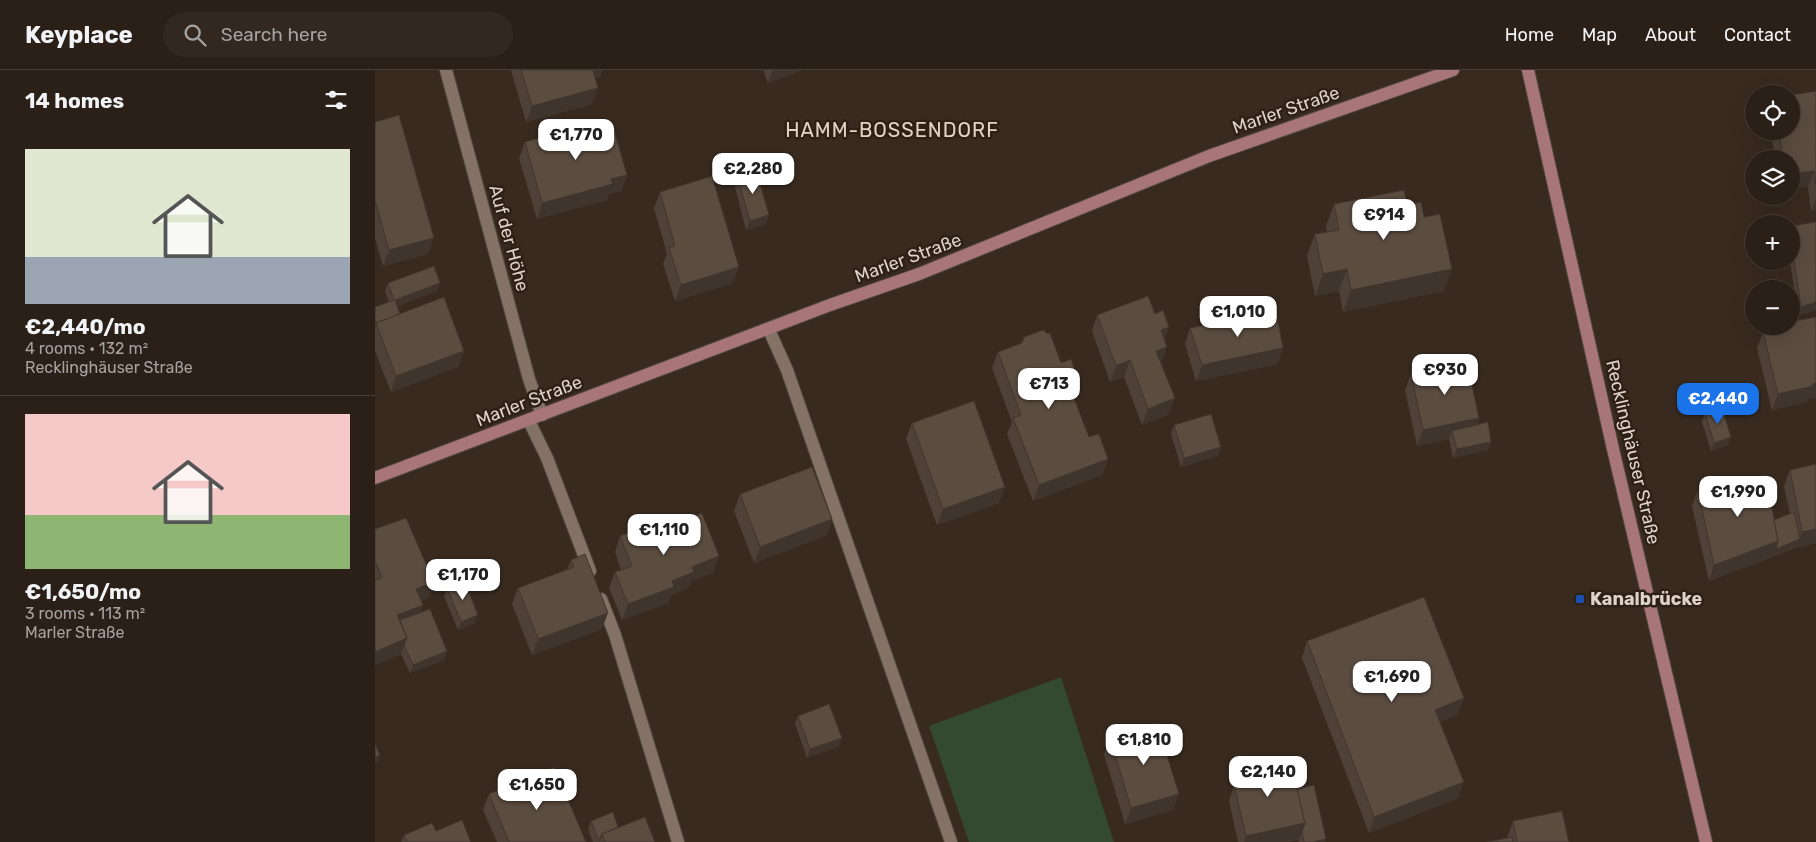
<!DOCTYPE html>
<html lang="en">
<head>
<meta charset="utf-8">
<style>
  body { margin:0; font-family:Rubik,sans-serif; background:#322820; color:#f1f3f6; height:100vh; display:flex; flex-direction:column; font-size:19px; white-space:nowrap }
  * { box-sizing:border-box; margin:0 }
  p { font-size:16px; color:#a5a3a1 }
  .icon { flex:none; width:28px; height:28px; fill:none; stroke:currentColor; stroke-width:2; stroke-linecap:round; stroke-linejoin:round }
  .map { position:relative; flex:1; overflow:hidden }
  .details { display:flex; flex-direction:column; background:#2a2017; width:375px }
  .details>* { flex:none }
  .buttons { position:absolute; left:1370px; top:15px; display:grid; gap:10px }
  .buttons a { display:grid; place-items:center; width:55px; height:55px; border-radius:50%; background:#2a2017; box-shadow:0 5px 20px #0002,0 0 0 1px #463e36; font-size:25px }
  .price { position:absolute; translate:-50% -42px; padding:0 11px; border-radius:10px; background:#fff; color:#222; font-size:16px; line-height:32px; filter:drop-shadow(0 1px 2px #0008) }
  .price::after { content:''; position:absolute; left:50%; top:30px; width:15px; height:11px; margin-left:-8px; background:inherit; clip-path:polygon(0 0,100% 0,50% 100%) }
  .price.active { background:#1a73e8; color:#fff }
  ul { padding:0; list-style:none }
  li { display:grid; align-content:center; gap:10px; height:265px; padding:0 25px }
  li+li { border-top:1px solid #463e36 }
  li span { display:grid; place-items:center; height:155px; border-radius:0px; color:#555 }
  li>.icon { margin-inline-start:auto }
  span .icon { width:90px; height:90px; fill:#fffc; stroke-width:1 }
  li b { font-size:21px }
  h2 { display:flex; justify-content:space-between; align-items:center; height:60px; padding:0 25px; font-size:21px }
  header { display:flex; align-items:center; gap:30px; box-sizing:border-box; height:70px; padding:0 25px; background:#2a2017; border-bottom:1px solid #463e36 }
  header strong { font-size:24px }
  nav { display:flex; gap:28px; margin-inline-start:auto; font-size:18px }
  .search { width:350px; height:45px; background:#322820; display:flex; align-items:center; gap:12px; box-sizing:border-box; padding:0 18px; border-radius:28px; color:#a5a3a1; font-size:19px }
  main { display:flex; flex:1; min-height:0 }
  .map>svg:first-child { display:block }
  .green { fill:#344931 }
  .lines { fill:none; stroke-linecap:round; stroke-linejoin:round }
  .lane-casing { stroke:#54483f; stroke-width:14 }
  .street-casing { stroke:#54483f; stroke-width:14 }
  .secondary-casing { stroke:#54483f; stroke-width:14 }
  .lane { stroke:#837265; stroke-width:12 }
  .street { stroke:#837265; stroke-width:12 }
  .secondary { stroke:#a87679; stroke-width:12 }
  .wall { fill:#4e4137 }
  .shaded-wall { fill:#40352d }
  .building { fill:#5b4c40; stroke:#40352d }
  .transit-dot { fill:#1a4fb4; stroke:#2e2015; stroke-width:2 }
  .labels { text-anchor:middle; stroke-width:5; stroke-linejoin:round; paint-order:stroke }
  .street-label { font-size:18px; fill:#ddd3cc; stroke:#2e2015 }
  .poi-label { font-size:18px; font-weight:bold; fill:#ddd3cc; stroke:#2e2015; text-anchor:start }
  .quarter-label { font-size:20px; letter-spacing:1px; fill:#e4d1c3; stroke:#2e2015 }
</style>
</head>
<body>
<header>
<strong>Keyplace</strong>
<div class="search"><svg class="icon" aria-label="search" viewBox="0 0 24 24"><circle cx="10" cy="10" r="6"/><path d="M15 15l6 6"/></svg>Search here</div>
<nav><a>Home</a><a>Map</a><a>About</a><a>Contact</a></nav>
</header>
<main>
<section class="details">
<h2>14 homes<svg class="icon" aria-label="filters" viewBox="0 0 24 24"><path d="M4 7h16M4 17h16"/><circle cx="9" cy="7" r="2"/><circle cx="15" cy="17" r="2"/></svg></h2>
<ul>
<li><span style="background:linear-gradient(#dfe7d0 70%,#9aa5b1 0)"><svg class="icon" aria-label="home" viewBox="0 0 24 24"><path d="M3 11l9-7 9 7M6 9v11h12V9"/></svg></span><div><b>€2,440/mo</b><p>4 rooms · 132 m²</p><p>Recklinghäuser Straße</p></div></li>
<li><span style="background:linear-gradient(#f6c9c9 65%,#8fb573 0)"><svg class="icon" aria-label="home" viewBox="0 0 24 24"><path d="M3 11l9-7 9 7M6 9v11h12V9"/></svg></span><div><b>€1,650/mo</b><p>3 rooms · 113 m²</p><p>Marler Straße</p></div></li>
</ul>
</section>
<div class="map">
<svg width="1441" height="772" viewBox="0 0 1441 772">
  <rect width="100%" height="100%" fill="#382a1f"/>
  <!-- green -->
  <path class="green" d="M686,607L739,772H594L554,656Z"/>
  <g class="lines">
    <!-- lane casing -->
    <g class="lane-casing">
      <g id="lane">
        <path d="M394,260L412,300L576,772"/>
        <path d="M154,351L172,388L215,501"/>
        <path d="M226,529L240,565L303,772"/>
      </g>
    </g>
    <!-- street casing -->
    <g class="street-casing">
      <path id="street" d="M71,0L154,309L167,345"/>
    </g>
    <!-- secondary casing -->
    <g class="secondary-casing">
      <g id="secondary">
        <path d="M1153,0L1238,379L1331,772"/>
        <path d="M0,408L455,235L544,204L834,86L1078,0"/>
      </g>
    </g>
    <!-- lane -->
    <use href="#lane" class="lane"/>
    <!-- street -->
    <use href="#street" class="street"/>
    <!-- secondary -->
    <use href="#secondary" class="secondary"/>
  </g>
  <!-- wall -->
  <g class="wall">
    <path d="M136,0H227L225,7L220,8L217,34L151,52Z"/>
    <path d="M388,0H427L393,13Z"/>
    <path d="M1441,21V140L1436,141L1433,117L1416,89H1400L1396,61H1416Z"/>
    <path d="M0,52L53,184L8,196L0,168Z"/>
    <path d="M221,58L252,105L246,121L234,124L232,130L162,149L144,88L150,72Z"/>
    <path d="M362,105L391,154L371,160L359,113Z"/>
    <path d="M285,122L358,213L300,231L288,194L292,184L279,138Z"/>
    <path d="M959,134L1032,135L1049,147L1069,221L968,242L964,221L940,226L932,186L940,164L952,162L951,156Z"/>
    <path d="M1416,156L1441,240L1423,245L1415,191H1416Z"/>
    <path d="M13,213H65L62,221L22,236L25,244L89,281L83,297L16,322L0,281V237L14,232L10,221Z"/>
    <path d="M780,244L794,257L789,270L786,293L794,344L767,355L749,307L735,312L717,261L722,245Z"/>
    <path d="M1441,247V328L1433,329L1432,332L1397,340L1382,278L1388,262L1419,254L1420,251Z"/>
    <path d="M815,258L903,294L821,311L810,274Z"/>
    <path d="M623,282L696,319L714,367L733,389L727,405L658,431L632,364L637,352L617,298Z"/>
    <path d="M1036,304L1104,348L1102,355L1116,372L1113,380L1078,388L1074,369L1042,376L1030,320Z"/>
    <path d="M1330,343L1353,375L1336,381L1327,352Z"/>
    <path d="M537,353L624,433L562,455L531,369Z"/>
    <path d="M799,355L843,386L806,397L796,364Z"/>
    <path d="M1441,394V473L1421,478L1334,511L1317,436L1323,420L1399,450L1415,444L1409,416L1415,400Z"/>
    <path d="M365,424L457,449L452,465L379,493L359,441Z"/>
    <path d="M309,450L338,503L316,511L313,518L296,525L293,533L247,550L234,518L240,502L246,500L240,482L245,466L277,459Z"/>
    <path d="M0,459L59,512L53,528L46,531L45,543L72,581L69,590L35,603L26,584L0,595Z"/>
    <path d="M196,490L227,559L157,585L137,534L143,518L192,500Z"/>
    <path d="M72,518L100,553L83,560L69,526Z"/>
    <path d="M932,571L1083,645L1065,651L1083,728L994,763L927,588Z"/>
    <path d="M423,646L464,676L432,688L420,654Z"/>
    <path d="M735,668L798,740L750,754L729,684Z"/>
    <path d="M859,715L922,719L951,769L950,772H924L923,770L912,772H863L854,731Z"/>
    <path d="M114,724L211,772H122L108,740Z"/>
    <path d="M216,751L243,757L280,772H218L213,759Z"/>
    <path d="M1138,751L1194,772H1112L1132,768Z"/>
    <path d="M61,761L96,772H26L29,765Z"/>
  </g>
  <!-- shaded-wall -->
  <g class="shaded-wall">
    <path d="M214,0H227L225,7L211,10Z"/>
    <path d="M398,0H427L393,13Z"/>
    <path d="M223,18L217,34L151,52L157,36Z"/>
    <path d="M1439,101L1433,117L1416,119V104Z"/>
    <path d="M252,105L246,121L234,124L232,130L162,149L167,133L236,109Z"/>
    <path d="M1441,128V140L1436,141Z"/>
    <path d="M394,145L391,154L371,160L375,151Z"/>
    <path d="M59,168L53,184L8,196L14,180Z"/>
    <path d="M364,197L358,213L300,231L306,215Z"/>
    <path d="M972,199L964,221L940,226L948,204Z"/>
    <path d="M1077,199L1069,221L968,242L976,220Z"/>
    <path d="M65,213L62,221L16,239L20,230Z"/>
    <path d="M1441,232V240L1423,245L1426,237Z"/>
    <path d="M794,257L788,273L786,260Z"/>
    <path d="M792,277L786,293L781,281Z"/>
    <path d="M908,278L903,294L821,311L827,295Z"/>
    <path d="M89,281L83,297L16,322L21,306Z"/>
    <path d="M755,290L749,307L735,312L741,296Z"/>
    <path d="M701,304L695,320L691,308Z"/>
    <path d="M1441,313V328L1433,329L1432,332L1397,340L1403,324Z"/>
    <path d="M800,328L794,344L767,355L773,339Z"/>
    <path d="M1104,348L1098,364L1077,361L1074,369L1042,376L1048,360Z"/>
    <path d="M1356,367L1353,375L1336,381L1339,373Z"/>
    <path d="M1116,372L1113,380L1078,388L1082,379Z"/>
    <path d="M846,377L843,386L806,397L809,388Z"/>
    <path d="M733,389L727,405L658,431L664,415Z"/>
    <path d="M630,417L624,433L562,455L568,439Z"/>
    <path d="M457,449L452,465L379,493L385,477Z"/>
    <path d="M1441,459V473L1421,478L1427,462Z"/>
    <path d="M1425,469L1421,478L1334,511L1339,495L1403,471Z"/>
    <path d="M344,486L338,503L316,511L313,518L296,525L293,533L247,550L253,534L297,511L317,497Z"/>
    <path d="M59,512L53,528L35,535L41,519Z"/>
    <path d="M48,535L42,551L22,559V545Z"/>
    <path d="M233,543L227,559L157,585L163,569Z"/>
    <path d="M103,545L100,553L83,560L86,552Z"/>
    <path d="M32,568L26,584L0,595V582Z"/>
    <path d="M72,581L69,590L35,603L38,595Z"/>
    <path d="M1089,628L1083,645L1054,656L1060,640Z"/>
    <path d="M467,668L464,676L432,688L435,679Z"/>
    <path d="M5,685L2,693L0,694V687Z"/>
    <path d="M1089,712L1083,728L994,763L999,747Z"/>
    <path d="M804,724L798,740L750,754L756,738Z"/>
    <path d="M930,753L924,769L912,772H869L871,766Z"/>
    <path d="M951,769L950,772H938Z"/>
  </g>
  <!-- building -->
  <g class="building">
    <path d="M146,0H218L223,18L157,36Z"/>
    <path d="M1441,21V116L1439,101L1416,104V89H1408L1404,61H1416V25Z"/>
    <path d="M24,45L59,168L14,180L0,131V52Z"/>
    <path d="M219,53L221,58L237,53L252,105L236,109L238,114L167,133L150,72Z"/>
    <path d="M381,99L394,145L375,151L362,105Z"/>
    <path d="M337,106L364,197L306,215L294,178L300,176L285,122Z"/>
    <path d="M1029,120L1032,135L1046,132L1049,147L1065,144L1077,199L976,220L972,199L948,204L940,164L964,160L959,134Z"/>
    <path d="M1441,152V232L1426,237L1416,170V156Z"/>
    <path d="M59,196L65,213L20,230L25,244L1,253L0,257V237L19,230L13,213Z"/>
    <path d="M773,226L780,244L788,240L794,257L786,260L792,277L781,281L800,328L773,339L755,290L741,296L722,245Z"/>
    <path d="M69,227L89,281L21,306L1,253Z"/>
    <path d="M901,241L908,278L827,295L815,258Z"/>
    <path d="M1441,247V313L1437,314L1438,316L1403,324L1388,262L1411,256H1416V255L1420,254V251Z"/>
    <path d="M668,260L673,264L675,263L686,293L696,289L701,304L691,308L714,367L724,364L733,389L664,415L638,348L646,345L623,282L647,273L649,267Z"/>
    <path d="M1092,292L1104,348L1048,360L1036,304Z"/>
    <path d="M599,331L630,417L568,439L537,353Z"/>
    <path d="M1347,338L1356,367L1339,373L1330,343Z"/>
    <path d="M836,344L846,377L809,388L799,355Z"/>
    <path d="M1113,352L1116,372L1082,379L1077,361Z"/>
    <path d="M1441,394V459L1427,462L1415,400Z"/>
    <path d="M437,397L457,449L385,477L365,424Z"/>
    <path d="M1391,405L1403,471L1339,495L1323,420Z"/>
    <path d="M1419,442L1425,469L1401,479L1403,471L1399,450Z"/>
    <path d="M327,443L344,486L317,497L319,502L297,511L299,517L253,534L240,502L257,496L245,466L274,454L277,459L308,446L309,450Z"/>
    <path d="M31,448L59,512L41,519L48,535L22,545L32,568L0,582V510L7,508L0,491V459Z"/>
    <path d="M210,484L233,543L163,569L143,518L199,497L196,490Z"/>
    <path d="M89,510L103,545L86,552L72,518Z"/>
    <path d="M1049,527L1089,628L1060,640L1089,712L999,747L932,571Z"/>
    <path d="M55,539L72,581L38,595L29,575L32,568L25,550Z"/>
    <path d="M454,634L467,668L435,679L423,646Z"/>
    <path d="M782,653L804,724L756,738L735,668Z"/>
    <path d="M0,674L5,685L0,687Z"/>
    <path d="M900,690L918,701L930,753L871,766L859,715L870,697Z"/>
    <path d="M179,697L211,772H134L114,724Z"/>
    <path d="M939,715L951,769L938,772H929L927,762L930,753L922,719Z"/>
    <path d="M1187,741L1194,772H1142L1138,751Z"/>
    <path d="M238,742L243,757L227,764L224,771L216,751Z"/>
    <path d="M270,747L280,772H230L227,764Z"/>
    <path d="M87,750L96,772H32L29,765L57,753L61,761Z"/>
    <path d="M1137,767L1138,772H1112Z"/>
  </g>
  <!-- markers -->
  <rect class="transit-dot" x="1200" y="524" width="10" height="10" rx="2.5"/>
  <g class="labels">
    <!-- street labels -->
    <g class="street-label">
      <text transform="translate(911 40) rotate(-19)" y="6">Marler Straße</text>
      <text transform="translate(134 168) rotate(75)" y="6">Auf der Höhe</text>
      <text transform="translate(533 188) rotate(-20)" y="6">Marler Straße</text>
      <text transform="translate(154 331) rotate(-21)" y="6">Marler Straße</text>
      <text transform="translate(1258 382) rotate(77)" y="6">Recklinghäuser Straße</text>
    </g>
    <!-- poi labels -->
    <g class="poi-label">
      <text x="1215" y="535">Kanalbrücke</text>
    </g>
    <!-- quarter labels -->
    <g class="quarter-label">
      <text x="517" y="67">HAMM-BOSSENDORF</text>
    </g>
  </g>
</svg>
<div class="buttons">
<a><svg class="icon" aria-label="locate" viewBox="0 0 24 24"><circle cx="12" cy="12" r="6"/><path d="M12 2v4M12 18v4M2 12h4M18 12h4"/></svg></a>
<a><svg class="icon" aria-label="layers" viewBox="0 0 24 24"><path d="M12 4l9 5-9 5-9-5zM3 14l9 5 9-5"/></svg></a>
<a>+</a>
<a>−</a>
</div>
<b class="price" style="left:201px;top:91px">€1,770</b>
<b class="price" style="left:378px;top:125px">€2,280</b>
<b class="price" style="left:1009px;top:171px">€914</b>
<b class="price" style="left:863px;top:268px">€1,010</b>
<b class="price" style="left:1070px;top:326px">€930</b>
<b class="price" style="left:674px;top:340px">€713</b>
<b class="price active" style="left:1343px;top:355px">€2,440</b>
<b class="price" style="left:1363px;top:448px">€1,990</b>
<b class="price" style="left:289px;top:486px">€1,110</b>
<b class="price" style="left:88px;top:531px">€1,170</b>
<b class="price" style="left:1017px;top:633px">€1,690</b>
<b class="price" style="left:769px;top:696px">€1,810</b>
<b class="price" style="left:893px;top:728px">€2,140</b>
<b class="price" style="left:162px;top:741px">€1,650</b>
</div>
</main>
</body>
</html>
